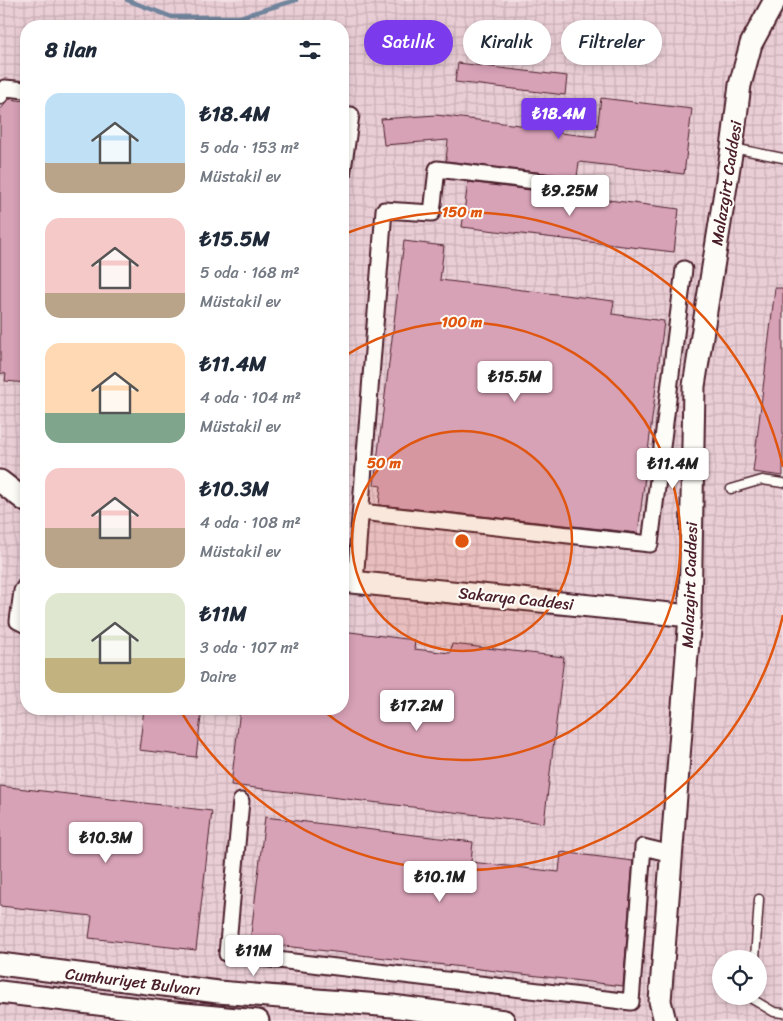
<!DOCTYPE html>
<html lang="tr">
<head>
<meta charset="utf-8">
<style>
  body { margin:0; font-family:Sriracha,sans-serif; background:#f2f2f3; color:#1f2937; height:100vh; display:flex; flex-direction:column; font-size:19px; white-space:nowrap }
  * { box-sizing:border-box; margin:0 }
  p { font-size:16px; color:#747a83 }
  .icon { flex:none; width:28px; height:28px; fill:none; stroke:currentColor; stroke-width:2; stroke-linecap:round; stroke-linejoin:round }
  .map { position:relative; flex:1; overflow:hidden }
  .details { position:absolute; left:20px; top:20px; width:329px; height:695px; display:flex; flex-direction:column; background:#fff; border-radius:20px; box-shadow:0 2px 8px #0003 }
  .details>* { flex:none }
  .banner { position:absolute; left:364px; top:20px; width:344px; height:45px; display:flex; gap:10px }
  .fabs { position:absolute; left:712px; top:950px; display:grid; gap:10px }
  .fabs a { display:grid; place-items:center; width:55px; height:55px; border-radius:50%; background:#fff; box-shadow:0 2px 8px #0003; font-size:25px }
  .price { position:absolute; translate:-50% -42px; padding:0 11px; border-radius:5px; background:#fff; color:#222; font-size:16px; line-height:32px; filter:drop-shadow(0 1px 2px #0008) }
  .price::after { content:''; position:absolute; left:50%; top:30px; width:15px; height:11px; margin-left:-8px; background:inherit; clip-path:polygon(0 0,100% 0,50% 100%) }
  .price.active { background:#7c3aed; color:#fff }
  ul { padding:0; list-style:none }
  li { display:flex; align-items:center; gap:15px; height:125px; padding:0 25px }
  li span { display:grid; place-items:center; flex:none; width:140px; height:100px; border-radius:15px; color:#555 }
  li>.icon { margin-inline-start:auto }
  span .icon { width:60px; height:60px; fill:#fffc; stroke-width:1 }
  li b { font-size:21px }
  h2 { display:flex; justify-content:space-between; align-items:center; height:60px; padding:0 25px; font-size:21px }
  .chip { padding:0 18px; border-radius:22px; background:#fff; box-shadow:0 2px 8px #0003; font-size:18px; line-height:45px }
  .chip.active { background:#7c3aed; color:#fff }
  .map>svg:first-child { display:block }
  .industrial { fill:url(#industrial-grid); fill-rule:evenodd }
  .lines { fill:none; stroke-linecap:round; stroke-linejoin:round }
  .stream { stroke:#6f849c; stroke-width:4.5 }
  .building { fill:#d7a1b6; stroke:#4a1f2b }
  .lane-casing { stroke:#4a1f2b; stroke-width:11 }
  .street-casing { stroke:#4a1f2b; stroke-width:19 }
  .secondary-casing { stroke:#4a1f2b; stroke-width:25 }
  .lane { stroke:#fdfcf7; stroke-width:8 }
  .street { stroke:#fdfcf7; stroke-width:15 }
  .secondary { stroke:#fdfcf7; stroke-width:21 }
  .ring { fill:none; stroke:#e0560e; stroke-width:2.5 }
  .labels { text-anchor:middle; stroke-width:4; stroke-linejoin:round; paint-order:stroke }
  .street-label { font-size:16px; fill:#4a1f2b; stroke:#fdfcf7 }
  .centre { fill:#e0560e; stroke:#fdfcf7; stroke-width:2.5 }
  .ring-label { font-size:15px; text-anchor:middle; font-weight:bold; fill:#e0560e; stroke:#fdfcf7; stroke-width:4; stroke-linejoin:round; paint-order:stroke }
</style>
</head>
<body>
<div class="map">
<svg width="783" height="1021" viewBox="0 0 783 1021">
  <defs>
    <pattern id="industrial-grid" width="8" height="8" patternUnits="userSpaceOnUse" patternTransform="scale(1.25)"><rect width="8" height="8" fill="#eaced6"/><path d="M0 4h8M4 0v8" fill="none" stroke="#cab0b8"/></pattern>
  </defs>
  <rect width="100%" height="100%" fill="#f2e1e4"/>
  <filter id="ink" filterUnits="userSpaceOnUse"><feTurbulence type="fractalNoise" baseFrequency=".02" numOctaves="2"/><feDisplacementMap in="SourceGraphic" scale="10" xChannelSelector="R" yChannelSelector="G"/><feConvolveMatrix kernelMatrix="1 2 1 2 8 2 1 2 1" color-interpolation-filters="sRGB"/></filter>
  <g filter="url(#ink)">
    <!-- industrial -->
    <path class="industrial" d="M0,0H783V1021H0ZM26,26H342V709H26ZM721,959H759V996H721Z"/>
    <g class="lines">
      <!-- stream -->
      <path class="stream" d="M127,0L172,17H240L296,0"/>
    </g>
    <!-- building -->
    <g class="building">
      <path d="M458,63L567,76L565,95L455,82Z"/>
      <path d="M601,98L692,109L684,174L579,162L577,177L446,161L448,140L384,145L381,119L436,115L561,130L560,133L596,137Z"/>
      <path d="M9,99L26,101V383L5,381L6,374L0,373V110Z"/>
      <path d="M468,182L679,209L674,252L462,227Z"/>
      <path d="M404,241L444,246L440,280L614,301L612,314L664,321L638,533L379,505L381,486L374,485Z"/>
      <path d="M775,288H783V476L753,472Z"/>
      <path d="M342,631L415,640L414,649L450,653L452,644L564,657L544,823L231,785L240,709H342Z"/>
      <path d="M144,709H202L196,757L139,750Z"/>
      <path d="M0,786L212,811L196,950L89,938L92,916L0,906Z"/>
      <path d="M265,817L473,842L471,862L559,872L561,852L633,861L623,986L250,942Z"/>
    </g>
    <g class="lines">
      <!-- lane casing -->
      <g class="lane-casing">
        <g id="lane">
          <path d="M733,148L783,158"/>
          <path d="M731,489L762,480L783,483"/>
          <path d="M755,959L759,899"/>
          <path d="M752,996V999L774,1012L783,1013"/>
        </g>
      </g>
      <!-- street casing -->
      <g class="street-casing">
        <g id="street">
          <path d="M0,96L5,88L26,90"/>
          <path d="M342,115H351L342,176"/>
          <path d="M361,512L650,544L684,269"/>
          <path d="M355,582L384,210L432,213L437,169L575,186"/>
          <path d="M26,585L22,591L18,621L26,625"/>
          <path d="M241,801L227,954L631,1002L643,847L672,854"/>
        </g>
      </g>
      <!-- secondary casing -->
      <g class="secondary-casing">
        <g id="secondary">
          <path d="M0,481L26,501"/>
          <path d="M342,581L690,616"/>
          <path d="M0,964L218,992L392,1006L504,1021"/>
          <path d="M0,992L163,1012L258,1021"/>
          <path d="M665,1021L660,1001L690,616L694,386L732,148L740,85L751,44L775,0"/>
        </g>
      </g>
      <!-- lane -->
      <use href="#lane" class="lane"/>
      <!-- street -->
      <use href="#street" class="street"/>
      <!-- secondary -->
      <use href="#secondary" class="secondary"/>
    </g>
  </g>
  <!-- distance rings -->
  <circle cx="462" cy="541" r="110" fill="#e0560e" fill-opacity=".12"/>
  <g class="ring">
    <circle cx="462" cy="541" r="110"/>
    <path d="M343 357A219 219 0 1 1 321 709"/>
    <path d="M783 615A329 329 0 0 1 180 710M344 234A329 329 0 0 1 783 467"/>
  </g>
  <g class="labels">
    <!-- street labels -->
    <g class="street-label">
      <text transform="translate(726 183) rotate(-81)" y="6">Malazgirt Caddesi</text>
      <text transform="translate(689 585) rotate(-88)" y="6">Malazgirt Caddesi</text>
      <text transform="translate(516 598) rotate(6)" y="6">Sakarya Caddesi</text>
      <text transform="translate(133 981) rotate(7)" y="6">Cumhuriyet Bulvarı</text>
    </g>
  </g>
  <circle cx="462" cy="541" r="8" class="centre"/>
  <g class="ring-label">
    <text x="462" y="217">150 m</text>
    <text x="462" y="327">100 m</text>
    <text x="384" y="468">50 m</text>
  </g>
</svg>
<div class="fabs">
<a><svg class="icon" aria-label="locate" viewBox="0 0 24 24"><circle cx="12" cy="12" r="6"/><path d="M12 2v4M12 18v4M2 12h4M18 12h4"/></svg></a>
</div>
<b class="price active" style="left:559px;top:140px">₺18.4M</b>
<b class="price" style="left:570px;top:217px">₺9.25M</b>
<b class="price" style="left:515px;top:403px">₺15.5M</b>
<b class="price" style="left:673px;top:490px">₺11.4M</b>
<b class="price" style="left:417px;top:732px">₺17.2M</b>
<b class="price" style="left:106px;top:864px">₺10.3M</b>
<b class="price" style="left:440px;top:903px">₺10.1M</b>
<b class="price" style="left:254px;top:977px">₺11M</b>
<div class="banner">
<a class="chip active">Satılık</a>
<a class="chip">Kiralık</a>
<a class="chip">Filtreler</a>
</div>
<section class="details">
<h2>8 ilan<svg class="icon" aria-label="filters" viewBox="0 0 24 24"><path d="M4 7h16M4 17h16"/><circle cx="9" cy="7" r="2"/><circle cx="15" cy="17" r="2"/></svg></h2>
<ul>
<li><span style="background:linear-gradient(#bfe0f5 70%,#b9a48a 0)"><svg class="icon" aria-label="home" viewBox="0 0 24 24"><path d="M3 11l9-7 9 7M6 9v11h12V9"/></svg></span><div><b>₺18.4M</b><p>5 oda · 153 m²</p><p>Müstakil ev</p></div></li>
<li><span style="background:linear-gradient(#f6c9c9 75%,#b9a48a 0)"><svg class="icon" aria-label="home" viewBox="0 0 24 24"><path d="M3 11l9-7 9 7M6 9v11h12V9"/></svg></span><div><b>₺15.5M</b><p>5 oda · 168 m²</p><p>Müstakil ev</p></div></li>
<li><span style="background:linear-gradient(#ffd9b3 70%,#7fa58c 0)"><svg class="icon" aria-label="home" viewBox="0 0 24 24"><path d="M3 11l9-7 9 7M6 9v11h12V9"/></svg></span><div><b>₺11.4M</b><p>4 oda · 104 m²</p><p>Müstakil ev</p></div></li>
<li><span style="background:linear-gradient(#f6c9c9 60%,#b9a48a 0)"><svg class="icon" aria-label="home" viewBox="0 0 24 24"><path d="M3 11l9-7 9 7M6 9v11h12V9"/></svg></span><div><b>₺10.3M</b><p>4 oda · 108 m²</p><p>Müstakil ev</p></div></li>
<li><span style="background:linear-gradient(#dfe7d0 65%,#c2b280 0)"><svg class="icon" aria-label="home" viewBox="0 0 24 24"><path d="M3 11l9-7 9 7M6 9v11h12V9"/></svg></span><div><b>₺11M</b><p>3 oda · 107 m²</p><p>Daire</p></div></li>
</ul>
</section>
</div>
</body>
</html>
